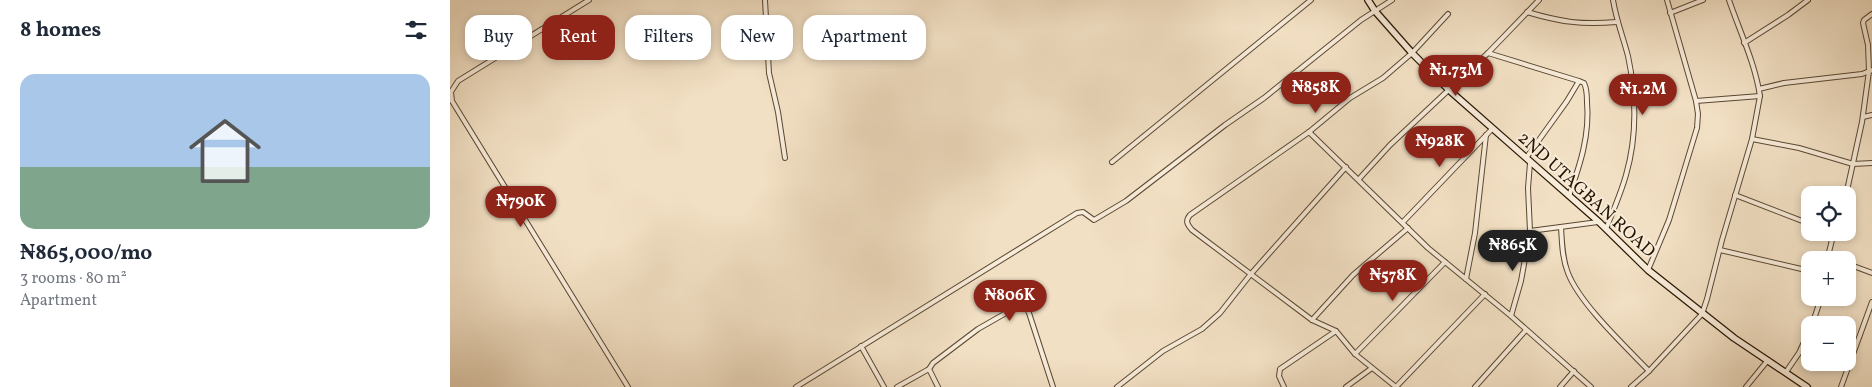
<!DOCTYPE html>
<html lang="en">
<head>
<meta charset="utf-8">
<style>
  body { margin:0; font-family:Vollkorn,serif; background:#f6f6f7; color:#1f2937; height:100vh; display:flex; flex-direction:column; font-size:19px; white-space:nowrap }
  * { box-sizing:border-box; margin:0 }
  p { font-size:16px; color:#747a83 }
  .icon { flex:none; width:28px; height:28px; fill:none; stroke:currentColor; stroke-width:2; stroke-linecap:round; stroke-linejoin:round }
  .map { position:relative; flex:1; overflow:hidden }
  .details { display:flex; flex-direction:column; background:#fff; width:450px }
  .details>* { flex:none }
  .top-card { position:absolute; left:15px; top:15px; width:475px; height:45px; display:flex; gap:10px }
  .buttons { position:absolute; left:1351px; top:186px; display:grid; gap:10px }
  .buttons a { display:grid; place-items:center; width:55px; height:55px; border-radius:10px; background:#fff; box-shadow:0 2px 8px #0003; font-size:25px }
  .price { position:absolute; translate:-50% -42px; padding:0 11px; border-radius:18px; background:#8f2418; color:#fff; font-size:16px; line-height:32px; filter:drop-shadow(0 1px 2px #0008) }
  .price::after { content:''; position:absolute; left:50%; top:30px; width:15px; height:11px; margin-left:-8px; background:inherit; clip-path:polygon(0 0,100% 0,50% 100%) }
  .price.active { background:#222; color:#fff }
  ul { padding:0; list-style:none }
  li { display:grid; align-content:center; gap:10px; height:265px; padding:0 20px }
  li span { display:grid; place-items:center; height:155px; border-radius:15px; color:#555 }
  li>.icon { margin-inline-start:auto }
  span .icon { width:90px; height:90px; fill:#fffc; stroke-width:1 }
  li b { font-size:21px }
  h2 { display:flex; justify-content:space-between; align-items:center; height:60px; padding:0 20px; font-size:21px }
  .chip { padding:0 18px; border-radius:15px; background:#fff; box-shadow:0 2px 8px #0003; font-size:18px; line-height:45px }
  .chip.active { background:#8f2418; color:#fff }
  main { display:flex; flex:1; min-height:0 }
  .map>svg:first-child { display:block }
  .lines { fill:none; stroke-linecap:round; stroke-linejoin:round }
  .street-casing { stroke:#5a4832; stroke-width:6 }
  .secondary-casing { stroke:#281602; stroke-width:8 }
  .street { stroke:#f7ebd9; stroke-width:4 }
  .secondary { stroke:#f7ebd9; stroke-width:5.5 }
  .labels { text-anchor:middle; stroke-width:4; stroke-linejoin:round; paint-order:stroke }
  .street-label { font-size:18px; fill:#281602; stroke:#f7ebd9 }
</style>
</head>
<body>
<main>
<section class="details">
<h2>8 homes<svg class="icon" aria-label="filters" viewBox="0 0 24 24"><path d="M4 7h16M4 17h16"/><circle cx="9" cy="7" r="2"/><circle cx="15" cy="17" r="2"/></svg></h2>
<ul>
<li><span style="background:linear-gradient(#a9c7e8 60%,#7fa58c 0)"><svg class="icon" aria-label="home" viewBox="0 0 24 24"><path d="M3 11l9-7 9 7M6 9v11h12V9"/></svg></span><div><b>₦865,000/mo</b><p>3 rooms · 80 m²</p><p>Apartment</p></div></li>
</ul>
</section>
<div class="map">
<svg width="1422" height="387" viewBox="0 0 1422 387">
  <rect width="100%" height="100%" fill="#f2e0c4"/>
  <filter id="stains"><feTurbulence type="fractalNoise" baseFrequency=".004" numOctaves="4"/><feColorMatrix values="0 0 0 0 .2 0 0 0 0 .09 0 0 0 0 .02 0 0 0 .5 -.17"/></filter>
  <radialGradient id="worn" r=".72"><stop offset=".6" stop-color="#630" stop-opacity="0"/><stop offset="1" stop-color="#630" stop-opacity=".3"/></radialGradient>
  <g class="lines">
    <!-- street casing -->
    <g class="street-casing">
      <g id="street">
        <path d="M139,0L8,81L1,92L2,101L178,387"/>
        <path d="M315,0L319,73L328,112L335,158"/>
        <path d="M1077,12C1111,22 1131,25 1167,22"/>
        <path d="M1220,13L1253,0"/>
        <path d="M1294,43L1338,15L1358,0"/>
        <path d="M1038,53L1129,81L1117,101L1076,158"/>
        <path d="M1309,89L1334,83L1412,74L1422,70"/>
        <path d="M1246,101L1310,96"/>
        <path d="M1413,117L1422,115"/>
        <path d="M859,132L978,248L1061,316L1141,387"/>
        <path d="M1302,139L1349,148L1403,164L1422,163"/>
        <path d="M662,162L861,0"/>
        <path d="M1080,163L1078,188L1080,231L1148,222"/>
        <path d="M909,179L940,145L1038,53L1089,0"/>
        <path d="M1285,195L1360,224"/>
        <path d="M1396,195L1412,122L1419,71L1418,45L1413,23L1414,20L1422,14"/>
        <path d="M1119,196C1130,165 1140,135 1137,102C1137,95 1137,89 1134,83L1129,81"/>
        <path d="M953,222L1042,129"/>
        <path d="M1111,227C1112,242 1112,258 1118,273C1130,304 1175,346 1199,371"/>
        <path d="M1156,229C1163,211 1171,193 1176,175C1187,137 1186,94 1178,56C1173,37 1166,19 1163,0"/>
        <path d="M1270,250L1360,271"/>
        <path d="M1377,260L1384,232"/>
        <path d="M1398,264L1422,273"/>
        <path d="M1198,270L1219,220L1247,128L1248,114L1246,101L1217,0"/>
        <path d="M1016,279L1025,233L1036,135"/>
        <path d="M1061,316L1071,281L1080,231"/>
        <path d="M862,320L903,275L958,228"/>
        <path d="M1362,325L1371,298"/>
        <path d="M411,346L434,387"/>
        <path d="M905,354L995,262"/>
        <path d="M479,369L488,387"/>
        <path d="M1336,372L1349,353L1360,329"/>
        <path d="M346,387L627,213L633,212L644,220L676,201L775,125L814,98L911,20L942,0"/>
        <path d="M447,387L479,369L483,363L528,329L570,305L576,307L579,313L603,387"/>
        <path d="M667,387L713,351L752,329L770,313L800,275L896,167"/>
        <path d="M834,387L829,376L830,369L886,331"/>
        <path d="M896,387L922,368"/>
        <path d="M946,387L905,354L886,331L862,320L742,230C737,224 735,221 740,215L859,132L900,98L933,78L962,53L998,14"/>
        <path d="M946,387L1035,294"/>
        <path d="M1025,387L1076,330"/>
        <path d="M1110,387L1124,371"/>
        <path d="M1181,387L1199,371L1252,314L1257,299L1272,240L1302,139L1310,96C1305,63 1290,32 1279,0"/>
        <path d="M1296,387L1318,360"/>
        <path d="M1391,387L1422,302"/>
      </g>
    </g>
    <!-- secondary casing -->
    <g class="secondary-casing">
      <path id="secondary" d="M918,0L925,11L962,53L999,90L1149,222L1198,270L1284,338L1357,387"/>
    </g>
    <!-- street -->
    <use href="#street" class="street"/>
    <!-- secondary -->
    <use href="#secondary" class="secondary"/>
  </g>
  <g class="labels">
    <!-- street labels -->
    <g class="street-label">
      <text transform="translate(1137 194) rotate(42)" y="6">2ND UTAGBAN ROAD</text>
    </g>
  </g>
  <rect width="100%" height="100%" filter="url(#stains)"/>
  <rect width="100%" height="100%" fill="url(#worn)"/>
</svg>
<div class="buttons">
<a><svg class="icon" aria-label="locate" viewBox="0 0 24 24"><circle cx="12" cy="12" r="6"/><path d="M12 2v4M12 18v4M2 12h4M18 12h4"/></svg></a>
<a>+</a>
<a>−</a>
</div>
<b class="price" style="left:1006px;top:97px">₦1.73M</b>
<b class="price" style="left:866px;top:114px">₦858K</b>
<b class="price" style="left:1193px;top:116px">₦1.2M</b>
<b class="price" style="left:990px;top:168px">₦928K</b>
<b class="price" style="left:71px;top:228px">₦790K</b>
<b class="price active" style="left:1063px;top:272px">₦865K</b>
<b class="price" style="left:943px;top:302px">₦578K</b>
<b class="price" style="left:560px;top:322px">₦806K</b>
<div class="top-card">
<a class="chip">Buy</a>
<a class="chip active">Rent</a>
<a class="chip">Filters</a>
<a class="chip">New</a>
<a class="chip">Apartment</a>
</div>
</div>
</main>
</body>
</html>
